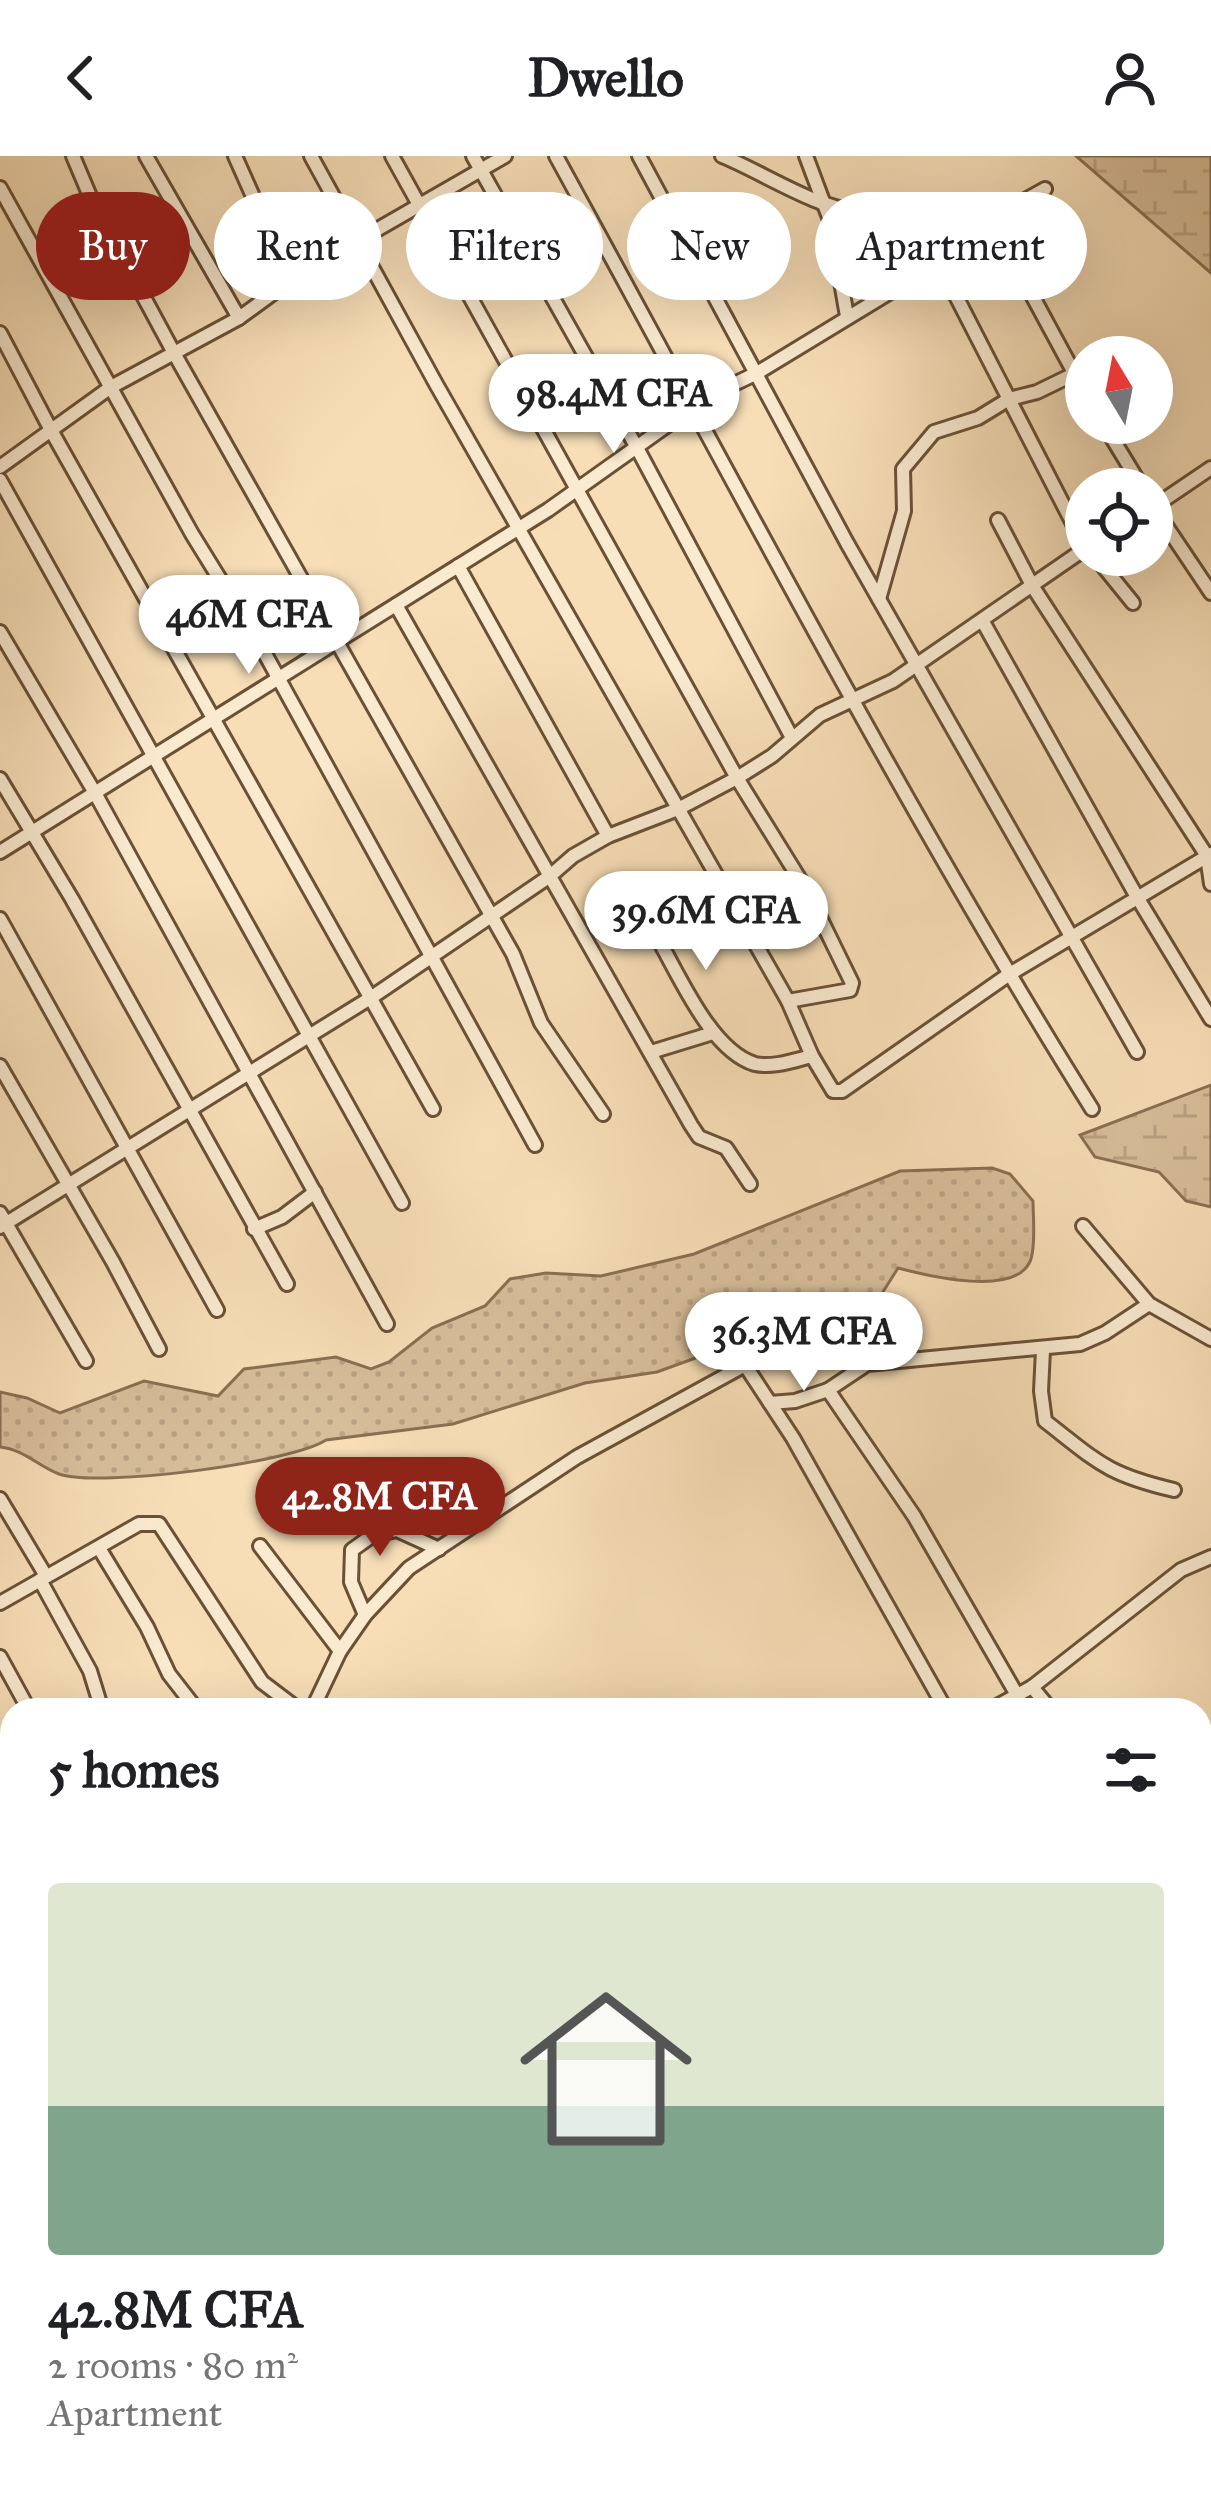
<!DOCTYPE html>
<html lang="en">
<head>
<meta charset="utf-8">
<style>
  body { margin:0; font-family:"IM FELL Great Primer",serif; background:#f2f2f2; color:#202124; height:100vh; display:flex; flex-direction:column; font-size:45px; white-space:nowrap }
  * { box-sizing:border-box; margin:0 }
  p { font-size:39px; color:#757577 }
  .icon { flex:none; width:66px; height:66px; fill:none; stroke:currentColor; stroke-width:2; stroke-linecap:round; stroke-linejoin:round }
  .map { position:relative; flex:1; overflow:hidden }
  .panel { position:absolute; left:0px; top:1542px; width:1212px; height:807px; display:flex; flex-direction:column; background:#fff; border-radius:36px 36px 0 0; box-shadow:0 12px 48px #0002 }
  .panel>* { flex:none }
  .top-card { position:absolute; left:36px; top:36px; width:1140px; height:108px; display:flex; gap:24px }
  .needle { width:78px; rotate:350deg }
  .tools { position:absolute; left:1065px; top:180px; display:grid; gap:24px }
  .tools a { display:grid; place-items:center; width:108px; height:108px; border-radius:50%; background:#fff; box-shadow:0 12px 48px #0002; font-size:60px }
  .price { position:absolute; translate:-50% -102px; padding:0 27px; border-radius:42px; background:#fff; color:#222; font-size:39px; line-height:78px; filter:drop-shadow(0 3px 6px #0008) }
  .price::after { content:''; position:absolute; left:50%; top:72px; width:36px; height:27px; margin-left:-18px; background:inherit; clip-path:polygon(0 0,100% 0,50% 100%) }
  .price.active { background:#8f2418; color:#fff }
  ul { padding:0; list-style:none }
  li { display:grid; align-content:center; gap:24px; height:636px; padding:0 48px }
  li span { display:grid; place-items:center; height:372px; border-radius:12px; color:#555 }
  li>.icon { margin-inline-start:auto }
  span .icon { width:216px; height:216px; fill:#fffc; stroke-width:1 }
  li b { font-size:51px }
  h2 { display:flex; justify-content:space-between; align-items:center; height:144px; padding:0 48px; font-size:51px }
  .chip { padding:0 42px; border-radius:54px; background:#fff; box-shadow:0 12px 48px #0002; font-size:42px; line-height:108px }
  .chip.active { background:#8f2418; color:#fff }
  header { display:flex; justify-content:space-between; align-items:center; height:156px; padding:0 48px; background:#fff; font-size:54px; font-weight:700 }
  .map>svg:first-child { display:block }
  .grass { fill:url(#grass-dots); stroke:#897052; stroke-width:3 }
  .wetland { fill:url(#wetland-marsh); stroke:#897052; stroke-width:3 }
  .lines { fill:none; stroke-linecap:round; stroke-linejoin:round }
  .minor-casing { stroke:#6a5136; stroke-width:18 }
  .highway-casing { stroke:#3b220b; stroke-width:24 }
  .minor { stroke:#faead0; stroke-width:12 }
  .highway { stroke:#f7deb7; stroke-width:18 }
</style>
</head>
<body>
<header><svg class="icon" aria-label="back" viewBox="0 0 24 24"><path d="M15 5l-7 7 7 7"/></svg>Dwello<svg class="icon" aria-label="person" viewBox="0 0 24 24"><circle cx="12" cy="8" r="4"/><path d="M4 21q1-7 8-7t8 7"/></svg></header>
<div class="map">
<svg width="1211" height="2348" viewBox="0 0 1211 2348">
  <defs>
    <pattern id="grass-dots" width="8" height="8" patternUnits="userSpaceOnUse" patternTransform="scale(3)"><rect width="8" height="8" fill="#d7be9a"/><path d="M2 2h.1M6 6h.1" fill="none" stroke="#b9a383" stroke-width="1.8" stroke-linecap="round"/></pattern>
    <pattern id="wetland-marsh" width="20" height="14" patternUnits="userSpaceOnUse" patternTransform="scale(3)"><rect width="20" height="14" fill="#d7be9a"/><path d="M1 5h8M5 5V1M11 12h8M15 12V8" fill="none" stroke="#b9a383"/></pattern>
  </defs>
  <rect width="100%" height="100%" fill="#f7deb7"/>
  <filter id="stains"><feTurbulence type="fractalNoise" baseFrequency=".00167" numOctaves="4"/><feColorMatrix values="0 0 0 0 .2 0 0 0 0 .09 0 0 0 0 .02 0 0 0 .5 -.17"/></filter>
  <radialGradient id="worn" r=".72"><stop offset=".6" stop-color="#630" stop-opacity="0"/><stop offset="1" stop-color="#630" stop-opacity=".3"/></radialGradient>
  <!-- grass -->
  <path class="grass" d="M992,1012L1010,1018L1033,1045C1033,1062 1036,1086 1031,1103C1018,1142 928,1120 898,1112L869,1158L799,1183L723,1192L657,1216L585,1227L453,1268L326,1284C291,1307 99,1332 59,1318C38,1310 23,1293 0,1291V1236L27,1242L60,1257L144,1225L218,1240L244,1213L336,1201L371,1213L389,1206L432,1172L485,1150L510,1123L546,1117L601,1120L694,1098L900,1015Z"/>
  <!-- wetland -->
  <g class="wetland">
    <path d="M1076,0H1211V117Z"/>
    <path d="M1211,929V1051L1186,1045L1159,1016L1095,1001L1080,979Z"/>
  </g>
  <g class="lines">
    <!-- minor casing -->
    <g class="minor-casing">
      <g id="minor">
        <path d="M73,0L92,45L174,197L513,798L541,867L603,958"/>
        <path d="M146,0L239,162"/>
        <path d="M235,0L255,45L298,119"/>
        <path d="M311,0L436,228L788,845L812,900L833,935H842L1008,819L1211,698"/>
        <path d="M392,0L737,622L807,735L852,827L850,834L788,845"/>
        <path d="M473,0L636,290L791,580"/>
        <path d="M556,0C731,319 899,644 1092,953"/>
        <path d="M639,0L847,387L1137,896"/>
        <path d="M722,0C760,15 819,54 858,55C871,55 884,51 897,49"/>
        <path d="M806,0L830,64L847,160"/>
        <path d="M0,32L192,378L258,485L535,989"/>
        <path d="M977,71L1006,91L1086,239"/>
        <path d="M933,110L956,140L1086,393"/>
        <path d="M0,177L52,276L433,953"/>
        <path d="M1103,267L1143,333"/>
        <path d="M0,311L111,231L239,162L298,119L505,0"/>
        <path d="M0,324L402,1047"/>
        <path d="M1152,349L1211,437"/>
        <path d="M1152,352L1211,312"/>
        <path d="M998,364L1033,431L1207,700L1211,728"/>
        <path d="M1094,399L1133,447"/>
        <path d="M458,410L608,680"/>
        <path d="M879,443L904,355L903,313L934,276L978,262L1009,243L1037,236L1074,218"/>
        <path d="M396,449L691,969L699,981L726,992L750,1028"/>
        <path d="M982,464L1137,741L1211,863"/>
        <path d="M0,476L95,637L387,1168"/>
        <path d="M0,623L72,743L287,1128"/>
        <path d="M0,696L548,354L707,241L757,217L933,110L977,71L1045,33"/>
        <path d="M0,763L217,1154"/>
        <path d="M657,781C679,819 711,895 755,908C773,912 795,904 812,900"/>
        <path d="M651,896L713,877"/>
        <path d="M0,910L113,1106L159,1193"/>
        <path d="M0,1057L86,1205"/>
        <path d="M1083,1070L1149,1148L1211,1183"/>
        <path d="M0,1071L372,841L550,720L573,700L608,680L678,653L737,622L772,600L820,559L893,525L1086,392"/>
        <path d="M254,1073L282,1061L315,1036"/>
        <path d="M1043,1194L1041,1235L1045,1265C1098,1306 1106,1318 1174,1334"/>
        <path d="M770,1247L795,1245L828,1234"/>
        <path d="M0,1343L46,1420"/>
        <path d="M260,1390L340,1495"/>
        <path d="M99,1392L147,1471L169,1518L197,1554"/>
        <path d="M40,1424L90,1515L102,1554"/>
        <path d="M0,1447L139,1368H159L262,1526L299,1554"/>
        <path d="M365,1459L351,1426L352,1394L373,1379L397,1374L439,1393"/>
        <path d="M0,1501L29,1554"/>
        <path d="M1032,1531L1051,1554"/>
        <path d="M1017,1539L914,1360L828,1234L867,1208L1080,1188L1105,1177L1149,1148"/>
        <path d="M312,1554L340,1495L365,1459L409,1412L577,1301L745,1209L793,1282L946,1554"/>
        <path d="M990,1554L1032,1531L1181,1414L1211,1401"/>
        <path d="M0,1647L12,1663"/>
        <path d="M1200,1737L1211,1762"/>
        <path d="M1200,1974L1211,1999"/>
        <path d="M0,1976L12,1977"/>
        <path d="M1200,2076L1211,2071"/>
        <path d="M1200,2155L1211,2154"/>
        <path d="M0,2281L12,2261"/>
        <path d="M588,2337L601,2348"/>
        <path d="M707,2337L720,2348"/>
        <path d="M359,2348L376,2337"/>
      </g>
    </g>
    <!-- highway casing -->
    <g class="highway-casing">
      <g id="highway">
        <path d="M0,2014L12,2039"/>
        <path d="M171,2337L178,2348"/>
      </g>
    </g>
    <!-- minor -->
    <use href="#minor" class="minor"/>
    <!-- highway -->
    <use href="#highway" class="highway"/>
  </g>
  <rect width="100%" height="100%" filter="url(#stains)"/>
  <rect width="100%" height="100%" fill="url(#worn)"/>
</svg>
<div class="tools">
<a><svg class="needle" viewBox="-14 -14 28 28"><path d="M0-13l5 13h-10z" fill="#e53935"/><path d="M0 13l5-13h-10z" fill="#757577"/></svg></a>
<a><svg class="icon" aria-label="locate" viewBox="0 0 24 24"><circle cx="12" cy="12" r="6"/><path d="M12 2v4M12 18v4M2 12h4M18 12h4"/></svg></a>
</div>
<b class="price" style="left:614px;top:300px">98.4M CFA</b>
<b class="price" style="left:249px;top:521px">46M CFA</b>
<b class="price" style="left:706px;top:817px">39.6M CFA</b>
<b class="price" style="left:804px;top:1238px">36.3M CFA</b>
<b class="price active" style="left:380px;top:1403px">42.8M CFA</b>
<div class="top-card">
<a class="chip active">Buy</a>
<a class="chip">Rent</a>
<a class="chip">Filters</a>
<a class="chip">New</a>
<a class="chip">Apartment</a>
</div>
<section class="panel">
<h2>5 homes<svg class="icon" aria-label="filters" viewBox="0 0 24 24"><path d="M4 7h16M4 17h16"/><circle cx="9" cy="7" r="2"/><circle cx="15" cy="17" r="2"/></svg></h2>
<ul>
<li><span style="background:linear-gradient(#dfe7d0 60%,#7fa58c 0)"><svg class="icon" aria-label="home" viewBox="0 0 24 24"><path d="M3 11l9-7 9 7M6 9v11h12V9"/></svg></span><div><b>42.8M CFA</b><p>2 rooms · 80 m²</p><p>Apartment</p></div></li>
</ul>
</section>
</div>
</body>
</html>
